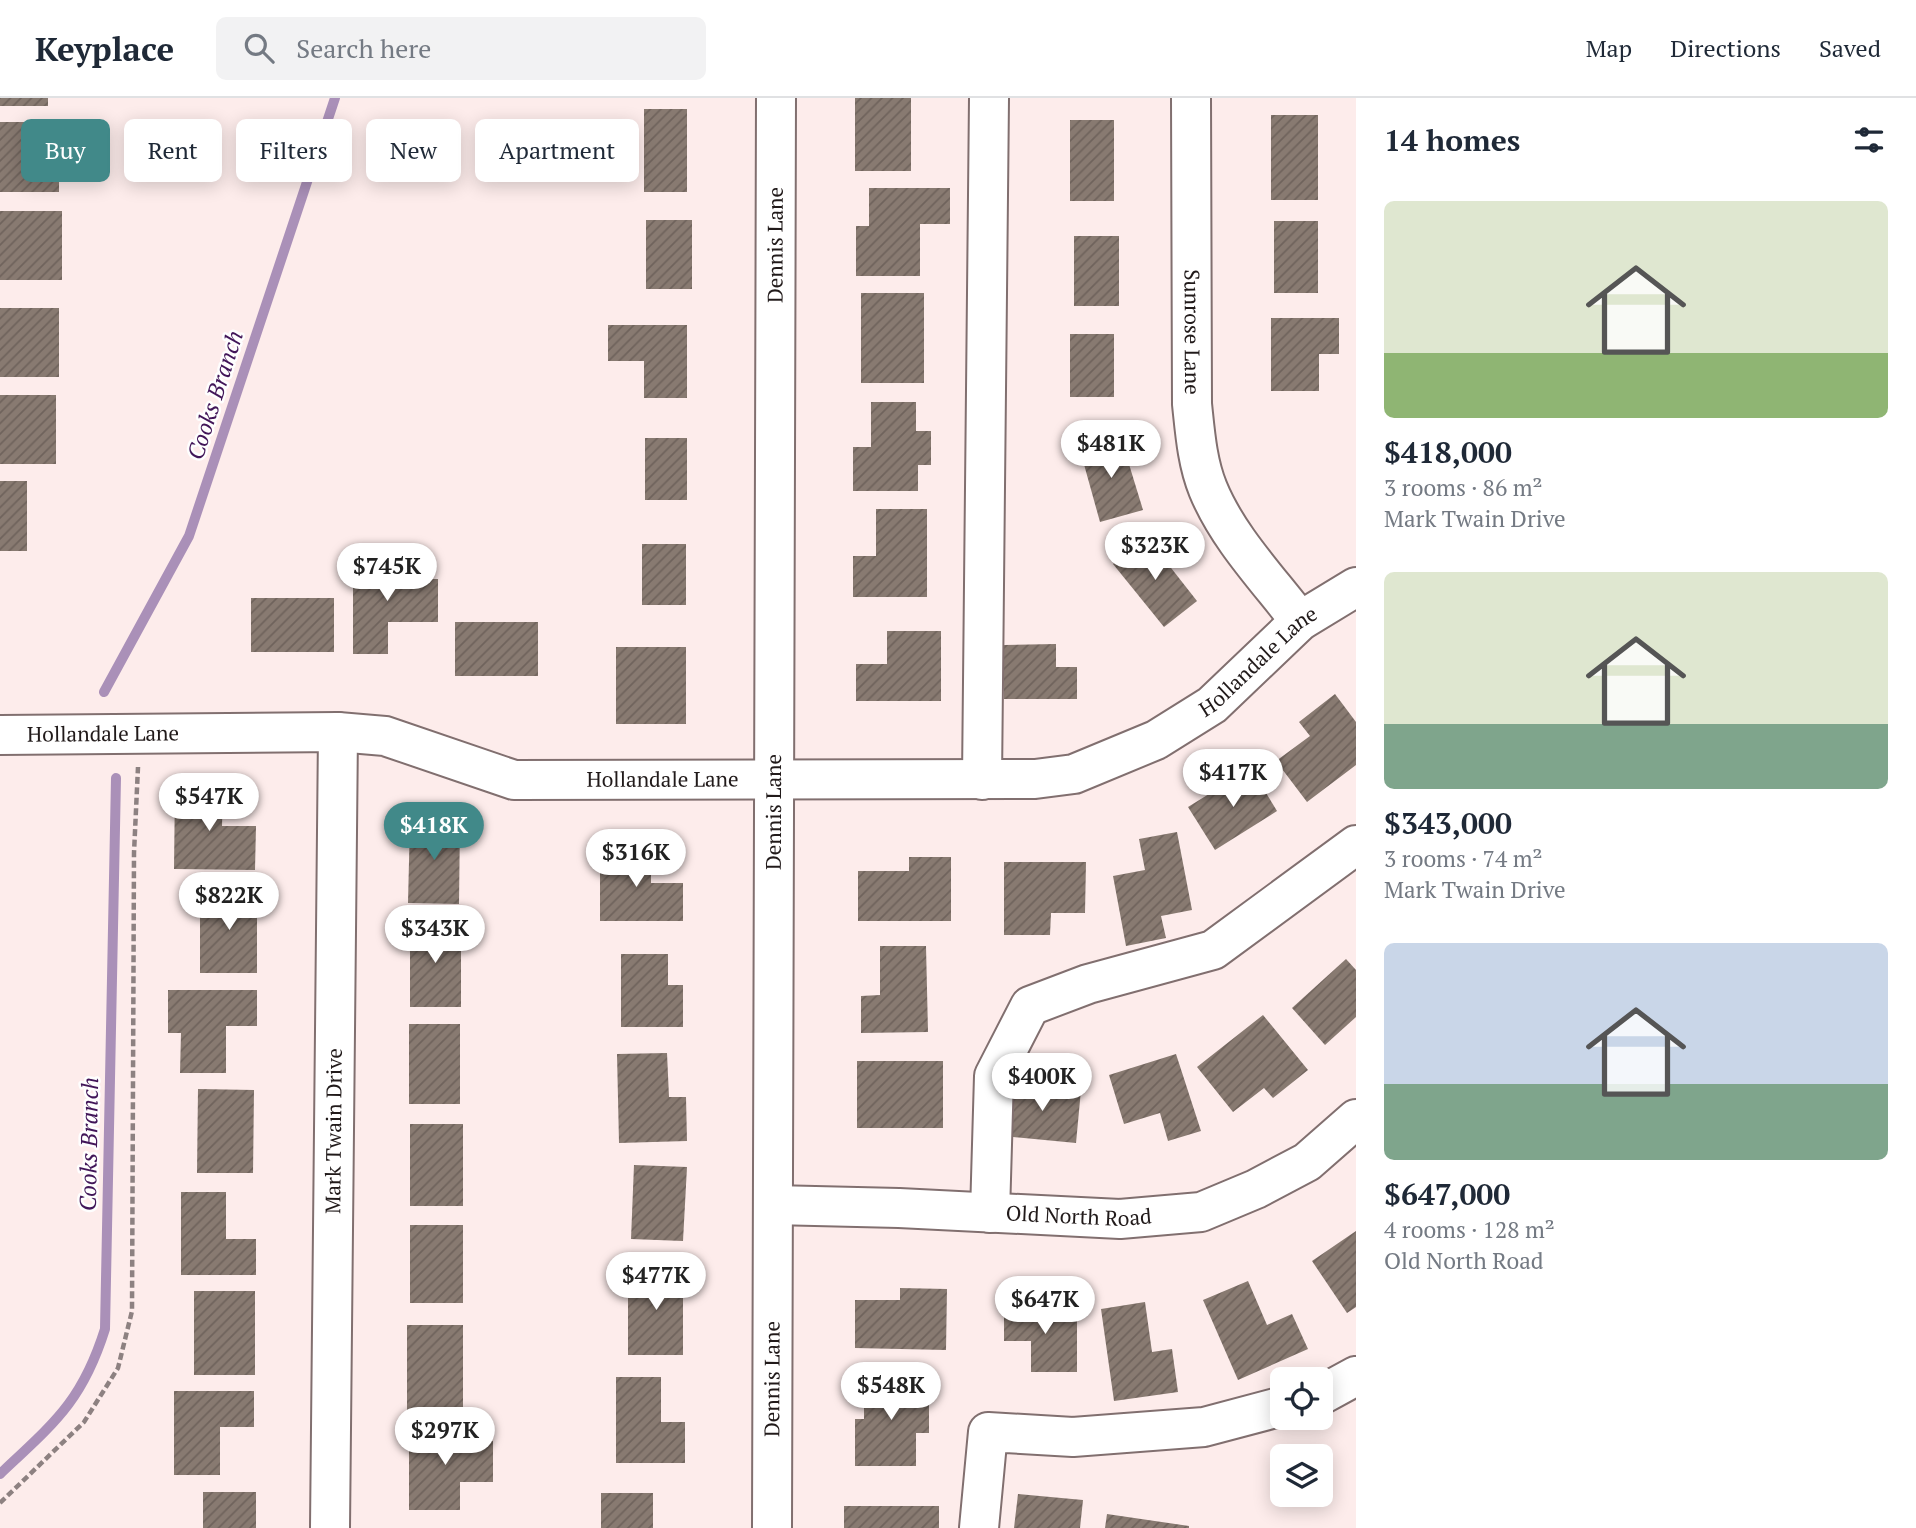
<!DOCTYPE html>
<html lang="en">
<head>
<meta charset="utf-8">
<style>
  body { margin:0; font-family:"PT Serif",serif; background:#f2f2f3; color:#1f2937; height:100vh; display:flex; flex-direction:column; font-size:26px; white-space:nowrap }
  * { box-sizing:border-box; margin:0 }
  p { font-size:23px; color:#747a83 }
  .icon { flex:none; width:38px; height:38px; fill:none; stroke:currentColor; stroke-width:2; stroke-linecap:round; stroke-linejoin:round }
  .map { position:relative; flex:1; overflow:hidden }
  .drawer { display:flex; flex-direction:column; background:#fff; width:560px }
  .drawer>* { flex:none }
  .top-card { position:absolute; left:21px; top:21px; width:665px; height:63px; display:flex; gap:14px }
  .buttons { position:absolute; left:1270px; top:1269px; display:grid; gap:14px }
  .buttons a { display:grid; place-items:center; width:63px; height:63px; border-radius:10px; background:#fff; box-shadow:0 4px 18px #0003; font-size:35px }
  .price { position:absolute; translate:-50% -60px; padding:0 16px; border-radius:24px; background:#fff; color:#222; font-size:23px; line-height:46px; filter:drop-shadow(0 2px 4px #0008) }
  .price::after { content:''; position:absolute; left:50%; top:42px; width:21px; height:16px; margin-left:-10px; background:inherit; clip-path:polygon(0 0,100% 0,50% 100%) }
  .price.active { background:#418989; color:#fff }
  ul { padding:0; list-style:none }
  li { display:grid; align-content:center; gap:14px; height:371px; padding:0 28px }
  li span { display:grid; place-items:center; height:217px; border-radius:10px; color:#555 }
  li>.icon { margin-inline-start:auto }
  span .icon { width:126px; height:126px; fill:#fffc; stroke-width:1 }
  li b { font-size:30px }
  h2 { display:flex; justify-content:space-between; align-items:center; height:84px; padding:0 28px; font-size:30px }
  .tag { padding:0 24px; border-radius:10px; background:#fff; box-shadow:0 4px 18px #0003; font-size:24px; line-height:63px }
  .tag.active { background:#418989; color:#fff }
  header { display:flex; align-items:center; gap:42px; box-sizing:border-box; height:98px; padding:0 35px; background:#fff; border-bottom:2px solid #e0e1e3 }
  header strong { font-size:33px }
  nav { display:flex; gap:38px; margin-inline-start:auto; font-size:24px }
  .search { width:490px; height:63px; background:#f2f2f3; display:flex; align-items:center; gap:18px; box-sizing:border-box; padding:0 24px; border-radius:10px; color:#747a83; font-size:26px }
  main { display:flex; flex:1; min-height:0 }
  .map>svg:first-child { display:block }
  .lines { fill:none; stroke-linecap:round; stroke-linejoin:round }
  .stream { stroke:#aa90b8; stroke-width:10 }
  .building { fill:url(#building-hatch) }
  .minor-casing { stroke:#816f6f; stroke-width:42 }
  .path { stroke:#8d8181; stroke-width:4.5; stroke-dasharray:7 3.5; stroke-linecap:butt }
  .minor { stroke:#fff; stroke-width:38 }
  .labels { text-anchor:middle; stroke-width:5; stroke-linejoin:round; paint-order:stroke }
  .street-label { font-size:21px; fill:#211a1a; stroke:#fefefe }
  .water-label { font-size:23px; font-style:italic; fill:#411558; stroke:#fefefe }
</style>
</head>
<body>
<header>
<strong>Keyplace</strong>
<div class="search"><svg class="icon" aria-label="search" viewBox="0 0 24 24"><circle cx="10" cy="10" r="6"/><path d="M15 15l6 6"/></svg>Search here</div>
<nav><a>Map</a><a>Directions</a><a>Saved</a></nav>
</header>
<main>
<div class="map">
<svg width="1356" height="1430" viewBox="0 0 1356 1430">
  <defs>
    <pattern id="building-hatch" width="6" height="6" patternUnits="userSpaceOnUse" patternTransform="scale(1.75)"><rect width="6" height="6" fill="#887a71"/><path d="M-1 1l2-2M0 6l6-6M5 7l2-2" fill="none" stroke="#6f635c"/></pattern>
  </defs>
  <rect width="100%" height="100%" fill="#fdeceb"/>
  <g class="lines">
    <!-- stream -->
    <g class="stream">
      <path d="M104,594L189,438L335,0"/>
      <path d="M0,1376C54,1325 82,1304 105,1231L116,680"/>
    </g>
  </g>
  <!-- building -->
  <g class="building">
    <rect x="0" y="0" width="48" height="8"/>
    <rect x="855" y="0" width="56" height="73"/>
    <rect x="644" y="11" width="43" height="83"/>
    <rect x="1271" y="17" width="47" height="85"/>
    <rect x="1070" y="22" width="44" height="81"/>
    <rect x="0" y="24" width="59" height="70"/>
    <path d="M869,90H950V126H920V178H856V128H869Z"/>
    <rect x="0" y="113" width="62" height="69"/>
    <rect x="646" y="122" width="46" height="69"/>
    <rect x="1274" y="123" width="44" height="72"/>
    <rect x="1074" y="138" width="45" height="70"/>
    <rect x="861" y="195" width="63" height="90"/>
    <rect x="0" y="210" width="59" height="69"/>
    <path d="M1271,220H1339V256H1319V293H1271Z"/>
    <path d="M608,227H687V300H644V263H608Z"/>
    <rect x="1070" y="236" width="44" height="63"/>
    <rect x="0" y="297" width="56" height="69"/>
    <path d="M871,304H916V333H931V367H918V393H853V349H871Z"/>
    <rect x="645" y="340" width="42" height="62"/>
    <path d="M1121,340L1143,412L1100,424L1080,352Z"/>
    <rect x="0" y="383" width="27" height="70"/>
    <path d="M876,411H927V499H853V458H876Z"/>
    <path d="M1146,438L1197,503L1164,529L1113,466Z"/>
    <rect x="642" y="446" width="44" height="61"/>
    <path d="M353,460H391V481H438V524H388V556H353Z"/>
    <rect x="251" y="500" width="83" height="54"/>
    <rect x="455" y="524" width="83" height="54"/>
    <path d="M887,533H941V603H856V566H887Z"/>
    <path d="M1056,546V569H1077V601H1004V547Z"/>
    <rect x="616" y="549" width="70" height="77"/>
    <path d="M1335,596L1356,624V667L1307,704L1276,663L1310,638L1299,624Z"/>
    <path d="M1251,670L1277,713L1215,752L1188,709Z"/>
    <path d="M175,687L223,688L222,728H256L255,772L174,771Z"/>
    <path d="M410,722L460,723L459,806L408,805Z"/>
    <path d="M1177,734L1192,812L1161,818L1166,840L1126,848L1113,778L1145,772L1139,741Z"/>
    <path d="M600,751H651V785H683V823H600Z"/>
    <path d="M909,759H951V823H858V773H909Z"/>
    <path d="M1004,764H1086L1085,815H1051L1050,837H1004Z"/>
    <rect x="200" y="792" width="57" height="83"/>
    <rect x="410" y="825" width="51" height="84"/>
    <path d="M880,848H926L928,934L861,935V898L880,897Z"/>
    <path d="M621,856H668V887H683V929H621Z"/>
    <path d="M1346,861L1356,872V919L1325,947L1292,910Z"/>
    <path d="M168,892H257V928H226V975H180L181,935H168Z"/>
    <path d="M1263,917L1308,972L1273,1000L1264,990L1233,1014L1197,969Z"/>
    <rect x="409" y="926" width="51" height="80"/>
    <path d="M667,955L669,999H686L687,1043L619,1045L617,956Z"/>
    <path d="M1176,956L1201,1033L1168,1043L1160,1015L1124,1026L1109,977Z"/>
    <rect x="857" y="963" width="86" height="67"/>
    <path d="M1008,985L1081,992L1076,1045L1003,1038Z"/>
    <path d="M198,991L254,992L253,1075H197Z"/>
    <rect x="410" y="1026" width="53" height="82"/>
    <path d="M634,1067L687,1069L683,1143L631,1141Z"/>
    <path d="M181,1094H226V1141H256V1177H181Z"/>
    <rect x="410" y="1127" width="53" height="78"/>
    <path d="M1356,1133V1209L1347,1215L1312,1163Z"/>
    <rect x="628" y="1170" width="55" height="87"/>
    <path d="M1248,1183L1267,1227L1292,1216L1308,1251L1238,1282L1203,1202Z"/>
    <path d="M900,1190L947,1191L946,1252L855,1250V1202H900Z"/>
    <rect x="194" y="1193" width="61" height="84"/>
    <path d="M1145,1204L1152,1254L1172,1251L1178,1294L1114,1303L1101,1211Z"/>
    <path d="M1004,1208L1077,1209V1274H1031V1243H1004Z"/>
    <rect x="407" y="1227" width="56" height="85"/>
    <path d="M616,1279H661V1324H685V1365H616Z"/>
    <path d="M864,1280H920V1297H929V1335H916V1368H855V1321H864Z"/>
    <path d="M174,1293H254V1329H220V1377H174Z"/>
    <path d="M409,1328H458V1343H493V1384H460V1412H409Z"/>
    <rect x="203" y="1394" width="53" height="36"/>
    <rect x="601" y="1395" width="52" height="35"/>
    <path d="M1018,1396L1083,1402L1080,1430H1014Z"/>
    <rect x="844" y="1408" width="95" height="22"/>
    <path d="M1107,1416L1189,1428V1430H1105Z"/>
  </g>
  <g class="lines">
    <!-- minor casing -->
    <g class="minor-casing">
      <g id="minor">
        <path id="s1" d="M1191,0L1192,306C1195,334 1197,364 1208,391C1228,440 1268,481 1300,523"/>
        <path id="s2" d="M0,637L338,634L385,638L514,682L1035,681L1074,676L1156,642L1212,607L1300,523L1356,489"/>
        <path d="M982,682L989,0"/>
        <path id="s3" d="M773,1107L899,1110L1120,1121L1201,1114L1256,1091L1307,1064L1356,1021"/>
        <path d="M990,1115L994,978L1030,908L1088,886L1213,852L1356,747"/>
        <path d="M1321,1297L1356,1278"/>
        <path id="s4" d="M330,1430L338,634"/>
        <path id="s5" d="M772,1430L776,0"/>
        <path d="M979,1430L988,1334L1073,1339L1204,1329L1283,1308"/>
      </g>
    </g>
    <!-- path -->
    <path class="path" d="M0,1405L84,1324L118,1270L132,1213L134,755L138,669"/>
    <!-- minor -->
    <use href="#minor" class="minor"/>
  </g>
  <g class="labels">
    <!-- street labels -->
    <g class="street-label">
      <text dy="7" stroke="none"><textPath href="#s5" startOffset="1283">Dennis Lane</textPath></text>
      <text dy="7" stroke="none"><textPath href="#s1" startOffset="234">Sunrose Lane</textPath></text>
      <text dy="7" stroke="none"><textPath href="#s2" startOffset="1300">Hollandale Lane</textPath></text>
      <text dy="7" stroke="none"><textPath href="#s2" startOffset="103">Hollandale Lane</textPath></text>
      <text dy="7" stroke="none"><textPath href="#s2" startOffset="670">Hollandale Lane</textPath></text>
      <text dy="7" stroke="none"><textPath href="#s5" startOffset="716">Dennis Lane</textPath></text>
      <text dy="7" stroke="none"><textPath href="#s4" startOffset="397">Mark Twain Drive</textPath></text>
      <text dy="7" stroke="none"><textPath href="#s3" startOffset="306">Old North Road</textPath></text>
      <text dy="7" stroke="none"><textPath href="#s5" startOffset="149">Dennis Lane</textPath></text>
    </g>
    <!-- water labels -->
    <g class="water-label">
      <text transform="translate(215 297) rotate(-72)" y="8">Cooks Branch</text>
      <text transform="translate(89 1046) rotate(-89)" y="8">Cooks Branch</text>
    </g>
  </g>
</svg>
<div class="buttons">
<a><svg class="icon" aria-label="locate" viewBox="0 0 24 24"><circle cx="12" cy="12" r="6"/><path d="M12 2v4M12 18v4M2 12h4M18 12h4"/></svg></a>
<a><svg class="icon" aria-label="layers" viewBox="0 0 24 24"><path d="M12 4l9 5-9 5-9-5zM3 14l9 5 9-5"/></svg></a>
</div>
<b class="price" style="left:1111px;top:382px">$481K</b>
<b class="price" style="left:1155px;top:484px">$323K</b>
<b class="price" style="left:387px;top:505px">$745K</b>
<b class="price" style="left:1233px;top:711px">$417K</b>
<b class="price" style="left:209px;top:735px">$547K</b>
<b class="price active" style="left:434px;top:764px">$418K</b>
<b class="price" style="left:636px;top:791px">$316K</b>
<b class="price" style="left:229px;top:834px">$822K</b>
<b class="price" style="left:435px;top:867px">$343K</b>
<b class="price" style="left:1042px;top:1015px">$400K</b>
<b class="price" style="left:656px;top:1214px">$477K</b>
<b class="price" style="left:1045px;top:1238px">$647K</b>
<b class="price" style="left:891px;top:1324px">$548K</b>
<b class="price" style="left:445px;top:1369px">$297K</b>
<div class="top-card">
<a class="tag active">Buy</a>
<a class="tag">Rent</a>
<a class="tag">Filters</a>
<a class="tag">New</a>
<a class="tag">Apartment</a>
</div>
</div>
<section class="drawer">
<h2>14 homes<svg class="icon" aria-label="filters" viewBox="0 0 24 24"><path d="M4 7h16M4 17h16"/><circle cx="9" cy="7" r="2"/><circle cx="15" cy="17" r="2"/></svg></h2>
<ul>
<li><span style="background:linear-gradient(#dfe7d0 70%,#8fb573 0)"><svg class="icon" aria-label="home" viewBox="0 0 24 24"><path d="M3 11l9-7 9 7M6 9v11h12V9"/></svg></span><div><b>$418,000</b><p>3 rooms · 86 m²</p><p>Mark Twain Drive</p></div></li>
<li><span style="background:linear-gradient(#dfe7d0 70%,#7fa58c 0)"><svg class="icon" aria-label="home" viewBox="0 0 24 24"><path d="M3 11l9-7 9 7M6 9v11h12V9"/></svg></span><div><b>$343,000</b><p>3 rooms · 74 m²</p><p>Mark Twain Drive</p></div></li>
<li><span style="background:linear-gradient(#c9d6e8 65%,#7fa58c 0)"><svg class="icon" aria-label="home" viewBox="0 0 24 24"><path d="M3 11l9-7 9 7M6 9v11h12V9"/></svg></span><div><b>$647,000</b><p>4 rooms · 128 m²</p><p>Old North Road</p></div></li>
</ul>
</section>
</main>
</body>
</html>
